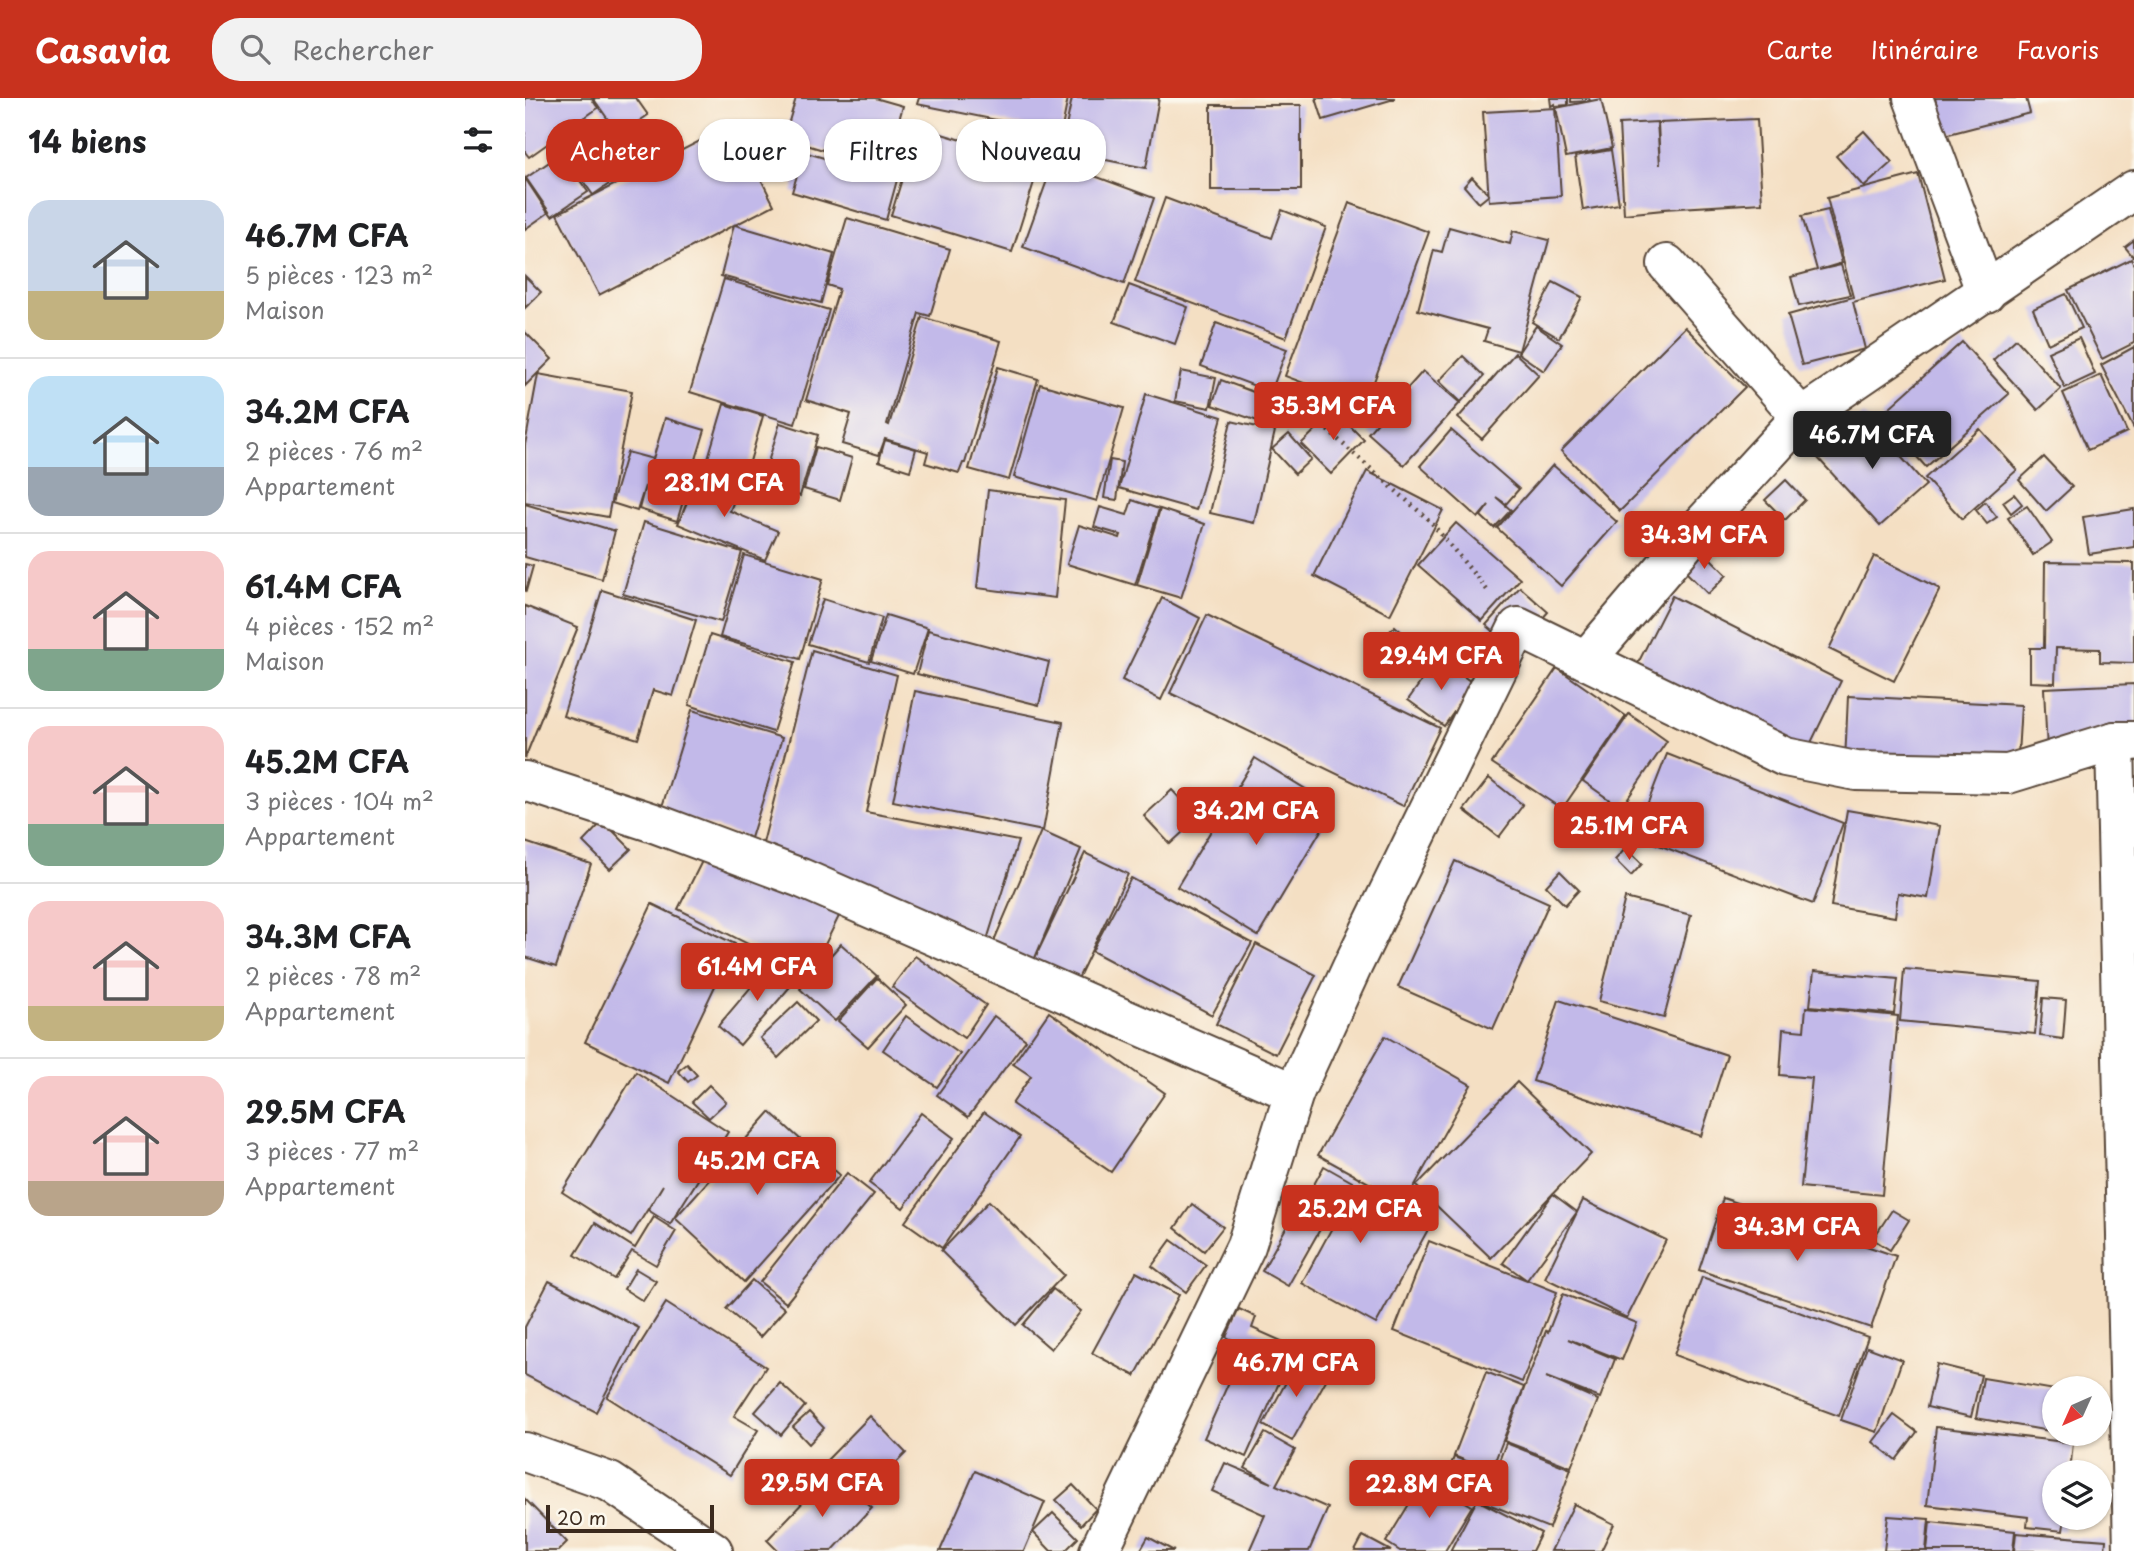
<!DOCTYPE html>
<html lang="fr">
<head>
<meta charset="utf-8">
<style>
  body { margin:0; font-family:"Playpen Sans",sans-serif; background:#f2f2f2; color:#202124; height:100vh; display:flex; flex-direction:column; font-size:26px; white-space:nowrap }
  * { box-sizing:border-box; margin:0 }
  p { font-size:23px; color:#757577 }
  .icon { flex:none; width:38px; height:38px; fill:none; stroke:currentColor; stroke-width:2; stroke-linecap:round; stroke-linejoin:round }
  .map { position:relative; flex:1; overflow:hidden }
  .details { display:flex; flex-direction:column; background:#fff; width:525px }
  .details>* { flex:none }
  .hud { position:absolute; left:21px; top:21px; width:665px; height:63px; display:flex; gap:14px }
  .needle { width:46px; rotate:225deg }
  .buttons { position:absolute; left:1517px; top:1278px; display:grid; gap:14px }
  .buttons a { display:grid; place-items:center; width:70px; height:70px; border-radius:50%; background:#fff; box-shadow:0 2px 5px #0004; font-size:35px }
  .scale { position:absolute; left:21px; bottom:18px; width:168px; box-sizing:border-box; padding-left:7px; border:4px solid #3b2a1e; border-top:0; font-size:19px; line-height:24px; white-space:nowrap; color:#3b2a1e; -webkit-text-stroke:5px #fbf7ec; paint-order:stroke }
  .price { position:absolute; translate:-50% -60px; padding:0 16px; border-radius:7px; background:#c8321e; color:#fff; font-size:23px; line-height:46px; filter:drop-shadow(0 2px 4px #0008) }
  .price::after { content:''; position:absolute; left:50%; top:42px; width:21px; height:16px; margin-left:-10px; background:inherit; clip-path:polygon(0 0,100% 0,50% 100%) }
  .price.current { background:#222; color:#fff }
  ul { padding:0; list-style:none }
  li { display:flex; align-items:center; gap:21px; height:175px; padding:0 28px }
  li+li { border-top:2px solid #e0e0e0 }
  li span { display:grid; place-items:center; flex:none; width:196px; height:140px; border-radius:21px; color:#555 }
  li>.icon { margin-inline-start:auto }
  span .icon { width:84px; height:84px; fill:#fffc; stroke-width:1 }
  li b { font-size:30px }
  h2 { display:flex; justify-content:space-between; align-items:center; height:84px; padding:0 28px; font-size:30px }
  .pill { padding:0 24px; border-radius:28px; background:#fff; box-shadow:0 2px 5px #0004; font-size:24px; line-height:63px }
  .pill.current { background:#c8321e; color:#fff }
  header { display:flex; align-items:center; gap:42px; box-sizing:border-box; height:98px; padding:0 35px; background:#c8321e; color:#fff }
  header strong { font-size:33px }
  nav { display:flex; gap:38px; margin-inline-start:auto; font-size:24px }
  .search { width:490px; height:63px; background:#f2f2f2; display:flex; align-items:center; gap:18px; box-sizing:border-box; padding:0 24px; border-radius:28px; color:#757577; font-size:26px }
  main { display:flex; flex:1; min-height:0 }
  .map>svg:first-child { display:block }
  .building { fill:#c2b9e9 }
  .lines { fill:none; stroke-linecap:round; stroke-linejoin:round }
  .minor-casing { stroke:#574537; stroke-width:42 }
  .path { stroke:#574537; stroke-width:4.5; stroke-dasharray:2 5; stroke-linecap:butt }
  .minor { stroke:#fff; stroke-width:38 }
</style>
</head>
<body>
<header>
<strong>Casavia</strong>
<div class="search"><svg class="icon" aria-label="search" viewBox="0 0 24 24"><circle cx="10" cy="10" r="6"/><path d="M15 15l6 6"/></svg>Rechercher</div>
<nav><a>Carte</a><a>Itinéraire</a><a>Favoris</a></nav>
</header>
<main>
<section class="details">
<h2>14 biens<svg class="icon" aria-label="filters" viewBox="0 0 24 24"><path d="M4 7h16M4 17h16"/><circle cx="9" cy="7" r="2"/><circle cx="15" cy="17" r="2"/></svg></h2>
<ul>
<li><span style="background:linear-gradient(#c9d6e8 65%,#c2b280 0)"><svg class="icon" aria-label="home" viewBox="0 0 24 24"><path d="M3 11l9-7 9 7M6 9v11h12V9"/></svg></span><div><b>46.7M CFA</b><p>5 pièces · 123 m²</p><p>Maison</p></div></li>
<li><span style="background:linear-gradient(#bfe0f5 65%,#9aa5b1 0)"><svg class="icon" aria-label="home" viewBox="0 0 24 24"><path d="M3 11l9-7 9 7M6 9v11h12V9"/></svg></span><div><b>34.2M CFA</b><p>2 pièces · 76 m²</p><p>Appartement</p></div></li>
<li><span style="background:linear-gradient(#f6c9c9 70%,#7fa58c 0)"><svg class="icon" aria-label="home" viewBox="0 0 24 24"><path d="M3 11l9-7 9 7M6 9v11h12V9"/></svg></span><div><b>61.4M CFA</b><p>4 pièces · 152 m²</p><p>Maison</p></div></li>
<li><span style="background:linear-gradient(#f6c9c9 70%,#7fa58c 0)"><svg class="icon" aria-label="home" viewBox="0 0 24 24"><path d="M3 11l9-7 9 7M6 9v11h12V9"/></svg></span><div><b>45.2M CFA</b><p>3 pièces · 104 m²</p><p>Appartement</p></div></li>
<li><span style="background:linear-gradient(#f6c9c9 75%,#c2b280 0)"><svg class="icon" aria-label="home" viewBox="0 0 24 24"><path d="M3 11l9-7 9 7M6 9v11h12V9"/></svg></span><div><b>34.3M CFA</b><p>2 pièces · 78 m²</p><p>Appartement</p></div></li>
<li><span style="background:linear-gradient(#f6c9c9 75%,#b9a48a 0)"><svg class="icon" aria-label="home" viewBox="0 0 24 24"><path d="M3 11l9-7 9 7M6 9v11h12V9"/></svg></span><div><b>29.5M CFA</b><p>3 pièces · 77 m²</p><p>Appartement</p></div></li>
</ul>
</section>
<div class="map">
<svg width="1609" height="1453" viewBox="0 0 1609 1453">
  <rect width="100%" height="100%" fill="#fbf7ec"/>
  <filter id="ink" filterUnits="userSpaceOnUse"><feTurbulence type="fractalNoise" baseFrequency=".0143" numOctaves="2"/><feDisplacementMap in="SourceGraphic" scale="14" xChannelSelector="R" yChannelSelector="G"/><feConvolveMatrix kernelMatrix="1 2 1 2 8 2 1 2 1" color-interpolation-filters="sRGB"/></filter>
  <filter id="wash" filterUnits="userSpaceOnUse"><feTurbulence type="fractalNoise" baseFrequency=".00686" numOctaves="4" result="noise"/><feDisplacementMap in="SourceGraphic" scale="28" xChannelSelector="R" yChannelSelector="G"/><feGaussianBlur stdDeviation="1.57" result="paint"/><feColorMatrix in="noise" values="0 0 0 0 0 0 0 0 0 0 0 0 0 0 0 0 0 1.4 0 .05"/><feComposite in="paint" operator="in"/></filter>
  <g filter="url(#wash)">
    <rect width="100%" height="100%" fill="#f4dfc3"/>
    <g id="blocks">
      <!-- building -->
      <g class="building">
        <path d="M0,0H66L73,10L4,59L0,54Z"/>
        <path d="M68,0H111L123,17L94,37Z"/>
        <path d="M271,0H350L378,8L360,71L259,40Z"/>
        <path d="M394,0H543L536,35L392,6Z"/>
        <path d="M547,0H634L621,70L536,53Z"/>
        <path d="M791,0H869V1L798,22Z"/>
        <path d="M1025,0H1043V7L1030,8V6L1026,8Z"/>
        <path d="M1046,0H1064L1065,3L1046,4Z"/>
        <path d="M1410,0H1501L1505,15L1420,37Z"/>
        <path d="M1076,1L1087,50L1041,59L1031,10Z"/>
        <rect x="686" y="7" width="90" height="85"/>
        <path d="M1030,10L1036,98L964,103L958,14Z"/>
        <path d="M1232,21L1237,105L1138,111V112L1099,116L1094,26L1132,24L1135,67L1133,25Z"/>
        <path d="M115,24L133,52L68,97L49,70Z"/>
        <path d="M208,26L249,107L210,127L309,156L296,205L196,178L209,127L74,197L32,116Z"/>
        <path d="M393,29L515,65L487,154L366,117Z"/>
        <path d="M1339,33L1367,64L1339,89L1311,58Z"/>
        <path d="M1086,52L1094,106L1058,112L1050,58Z"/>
        <path d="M279,54L372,82L361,122L267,94Z"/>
        <path d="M36,56L63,94L27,118L1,80Z"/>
        <path d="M529,63L629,100L599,186L498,149Z"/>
        <path d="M1393,76L1420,181L1328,204L1340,251L1277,267L1263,217L1328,199L1302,100Z"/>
        <path d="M947,79L964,97L954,105L939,88Z"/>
        <path d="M0,80L23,115L0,131Z"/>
        <path d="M640,100L747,140L757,112L801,129L761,240L610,184Z"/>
        <path d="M824,105L904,134L840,308L760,278Z"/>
        <path d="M1303,112L1317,165L1294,172L1316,167L1325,197L1274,208L1266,179L1292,172L1277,118Z"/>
        <path d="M322,120L425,151L405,218L394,215L362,326L364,327L397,219L476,243L440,365H438L434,375L400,365L403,354L360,341L354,357L317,346L326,316L281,302L314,191L302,187Z"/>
        <path d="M924,129L985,146L988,133L1024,142L994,253L959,243L963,231L893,212L909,152L917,154Z"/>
        <path d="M1609,142V160L1600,149Z"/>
        <path d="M1606,161L1609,167V245L1577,261L1543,192Z"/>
        <path d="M0,178L16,194L0,210Z"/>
        <path d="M199,181L304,212L270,326L165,294Z"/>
        <path d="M1028,184L1057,199L1034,240L1007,224Z"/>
        <path d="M604,187L663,209L650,246L589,224Z"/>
        <path d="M1541,196L1557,230L1523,246L1508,211Z"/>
        <path d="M691,225L762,251L746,294L676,268Z"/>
        <path d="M1011,228L1037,246L1019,273L993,255Z"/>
        <path d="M1160,229L1220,289L1095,413L1036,353Z"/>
        <path d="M0,234L27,261L0,288Z"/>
        <path d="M1554,240L1570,276L1540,290L1523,254Z"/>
        <path d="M1491,241L1536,291L1513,312L1468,262Z"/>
        <path d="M1437,244L1484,296L1401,369L1355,318Z"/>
        <path d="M1609,249V331L1576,267Z"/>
        <path d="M990,255L1014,277L957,341L933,320Z"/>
        <path d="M938,258L959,278L936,304L914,283Z"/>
        <path d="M473,269L513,281L484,382L444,371Z"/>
        <path d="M656,273L691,280L685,310L650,303Z"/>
        <path d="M898,273L935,305L879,367L843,335Z"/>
        <path d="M13,276L107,293L83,419L0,404V347Z"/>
        <path d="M1576,277L1602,334L1563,352L1538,295Z"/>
        <path d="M696,282L750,302L741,326L687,307Z"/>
        <path d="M515,286L599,310L572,403L489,379Z"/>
        <path d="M621,296L697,319L671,412L594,390Z"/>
        <path d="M199,306L238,318L218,388L178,377Z"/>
        <path d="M810,313L839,342L806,376L776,346Z"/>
        <path d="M1339,317L1401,387L1355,428L1292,359Z"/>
        <path d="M140,320L180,332L152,423L114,411L120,388L112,413L87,405L102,354L128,361Z"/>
        <path d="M706,323L750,333L729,425L685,415Z"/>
        <path d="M255,325L293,337L275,398L236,387Z"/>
        <path d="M1455,331L1492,372L1437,421L1400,380Z"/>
        <path d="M926,332L994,391L981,406L971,399L986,412L969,430L956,418L964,407L953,420L895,368Z"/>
        <path d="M764,336L786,361L770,376L747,351Z"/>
        <path d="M360,342L391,351L385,373L354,363Z"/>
        <path d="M291,349L327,360L315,402L279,391Z"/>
        <path d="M1519,359L1547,389L1521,413L1494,382Z"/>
        <path d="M585,362L597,364L592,402L579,400Z"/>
        <path d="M1028,367L1092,424L1036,488L972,430Z"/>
        <path d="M842,373L918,412L865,517L789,478Z"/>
        <path d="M174,375L213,392L205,413L253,433L240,462L153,426Z"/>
        <path d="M1261,382L1280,402L1260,422L1240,402Z"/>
        <path d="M463,392L540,402L530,500L452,490Z"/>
        <path d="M1489,396L1497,406L1486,415L1478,404Z"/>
        <path d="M607,402L634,411L610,487L542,466L554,427L595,440L596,437L569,429L575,409L602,417Z"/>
        <path d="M1460,404L1472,419L1462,426L1451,412Z"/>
        <path d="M0,406L90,433L77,481L0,459Z"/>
        <path d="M1502,408L1527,444L1508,457L1483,420Z"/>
        <path d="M635,411L680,426L656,500L612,487Z"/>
        <path d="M1609,411V449L1564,456L1558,419Z"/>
        <path d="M119,424L217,454L196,524L98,496Z"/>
        <path d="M931,425L995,481L957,523L893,467Z"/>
        <path d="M1175,450L1202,477L1183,496L1156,469Z"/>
        <path d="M219,457L298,481L275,561L195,539Z"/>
        <path d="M1349,458L1415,491L1369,583L1304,551Z"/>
        <path d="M1520,464L1609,465V565L1575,564V551L1531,550L1530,585L1505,584V550H1519Z"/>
        <path d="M0,466L8,468L1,493L0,492Z"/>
        <path d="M995,489L1023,514L990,552L961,527Z"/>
        <path d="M77,492L171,522L148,598L128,592L113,641L38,618Z"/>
        <path d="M1147,498L1316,583L1280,657L1110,571Z"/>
        <path d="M637,500L675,520L636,602L597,582Z"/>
        <path d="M298,501L357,520L344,564L283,546Z"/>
        <path d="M0,508L53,529L0,660Z"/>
        <path d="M361,517L403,530L388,576L346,563Z"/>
        <path d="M682,517L915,630L878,708L645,595Z"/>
        <path d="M870,528L888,544L868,565L850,549Z"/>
        <path d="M403,532L524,564L514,607L392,576Z"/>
        <path d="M185,537L270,564L248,634L164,607Z"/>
        <path d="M287,552L372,577L341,714L493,743L456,861L236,753Z"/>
        <path d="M913,560L949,586L919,628L883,602Z"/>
        <path d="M1032,570L1101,618L1037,711L967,665Z"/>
        <path d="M1609,586V670L1523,674L1519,590Z"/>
        <path d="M390,593L538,624L518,733L368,703Z"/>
        <path d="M1323,598L1496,607L1492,673L1320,664Z"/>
        <path d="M167,612L257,640L226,740L136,712Z"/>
        <path d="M1104,616L1142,643L1096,710L1058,683Z"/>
        <path d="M1142,656L1318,725L1288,806L1110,738Z"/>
        <path d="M730,660L810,709L733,838L652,789Z"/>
        <path d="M964,680L998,707L974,739L939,712Z"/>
        <path d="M647,692L673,720L645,746L619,718Z"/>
        <path d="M1083,703L1104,725L1083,745L1062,723Z"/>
        <path d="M1322,712L1415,728L1403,800L1373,795L1370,819L1306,808Z"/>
        <path d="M78,723L106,751L85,771L58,744Z"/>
        <path d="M516,733L556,751L510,860L560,755L603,776L550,887L459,866Z"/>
        <path d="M190,737L322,802L285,877L153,811Z"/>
        <path d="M0,744L66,766L31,869L0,859Z"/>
        <path d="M1101,750L1117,766L1106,778L1090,762Z"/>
        <path d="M930,763L1024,805L968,931L873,889Z"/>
        <path d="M1035,773L1054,792L1040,807L1021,788Z"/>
        <path d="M606,780L727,845L687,917L567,853Z"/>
        <path d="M1100,800L1166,817L1139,920L1074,903Z"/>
        <path d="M127,806L210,846L144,985L60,944Z"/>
        <path d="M316,846L352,878L310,923L275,891Z"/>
        <path d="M731,846L791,877L751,956L691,926Z"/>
        <path d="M390,858L461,907L439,940L367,889Z"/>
        <path d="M248,863L270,883L215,947L193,928Z"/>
        <path d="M1379,871L1515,883L1510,936L1375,923Z"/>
        <path d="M1289,873L1373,881L1369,916L1285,908Z"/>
        <path d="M352,880L381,907L343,949L313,923Z"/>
        <path d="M1518,900L1541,902L1538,941L1515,938Z"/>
        <path d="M1034,902L1202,957L1176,1038L1008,983Z"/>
        <path d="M273,904L291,923L253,960L235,940Z"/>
        <path d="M1281,909L1373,918L1357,1097L1276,1089L1287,980L1255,977L1258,931L1279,933Z"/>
        <path d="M524,914L640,995L586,1074L487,1006L506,978L488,966Z"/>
        <path d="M381,918L435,956L412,989L358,952Z"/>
        <path d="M469,918L501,942L443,1019L412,997Z"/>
        <path d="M860,938L946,987L880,1105L793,1057Z"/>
        <path d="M162,966L172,977L163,984L153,973Z"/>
        <path d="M111,974L203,1034L145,1126L123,1112L138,1087L106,1138L37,1094Z"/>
        <path d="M992,984L1066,1056L966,1160L891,1088Z"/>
        <path d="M184,987L201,1004L184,1020L167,1004Z"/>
        <path d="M245,1014L315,1077L219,1184L150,1120Z"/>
        <path d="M459,1014L495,1039L417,1150L380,1124Z"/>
        <path d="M396,1015L429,1040L378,1110L344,1085Z"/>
        <path d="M799,1068L905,1128L851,1226L777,1185L808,1128L776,1110Z"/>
        <path d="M322,1075L349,1096L261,1205L235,1184Z"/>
        <path d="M1028,1096L1052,1114L1002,1182L1032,1194L997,1284L869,1233L904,1143L1002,1182L978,1165Z"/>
        <path d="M1198,1100L1371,1158L1346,1230L1174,1172Z"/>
        <path d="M1058,1102L1141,1142L1102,1220L1020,1180Z"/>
        <path d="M464,1103L539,1177L491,1227L416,1153Z"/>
        <path d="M667,1106L698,1129L679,1153L650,1130Z"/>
        <path d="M772,1110L798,1126L763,1188L737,1173Z"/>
        <path d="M1367,1112L1384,1122L1365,1152L1348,1141Z"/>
        <path d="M129,1119L151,1133L131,1167L107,1153L89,1181L50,1157L70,1125L110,1150Z"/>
        <path d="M646,1142L681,1167L661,1194L627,1168Z"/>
        <path d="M111,1171L131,1183L118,1203L99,1191Z"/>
        <path d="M611,1174L654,1197L610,1278L567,1255Z"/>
        <path d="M1177,1179L1343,1239L1314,1318L1149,1257Z"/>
        <path d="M227,1182L260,1211L235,1239L201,1211Z"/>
        <path d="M24,1183L114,1230L71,1314L0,1277V1229Z"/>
        <path d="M528,1191L556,1213L526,1251L498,1227Z"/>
        <path d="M1038,1196L1112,1225L1097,1262L1043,1241L1090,1261L1075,1300L1021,1279L1073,1302L1046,1369L979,1343L1021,1233L1023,1234Z"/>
        <path d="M141,1205L241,1269L209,1318L233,1332L205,1377L82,1299Z"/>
        <path d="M714,1211L731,1219L727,1230L770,1249L721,1359L679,1340L720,1248L701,1239Z"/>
        <path d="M1342,1249L1377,1262L1352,1334L1316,1322Z"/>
        <path d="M775,1258L805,1275L767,1343L738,1327Z"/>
        <path d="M1412,1266L1456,1277L1446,1319L1402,1309Z"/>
        <path d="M961,1274L999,1289L955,1401L918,1386L929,1359L953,1368L929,1358Z"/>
        <path d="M1458,1280L1530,1292V1334L1451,1320Z"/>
        <path d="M255,1285L280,1308L256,1337L230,1314Z"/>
        <path d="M284,1314L299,1330L284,1346L268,1329Z"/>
        <path d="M1369,1317L1392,1334L1371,1362L1348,1344Z"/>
        <path d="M345,1318L381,1355L338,1398L302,1362Z"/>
        <path d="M1411,1329L1548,1345L1545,1374H1530V1419H1540L1538,1433L1502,1429L1503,1419L1402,1407Z"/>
        <path d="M740,1335L770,1352L751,1387L803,1410L784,1453H724L740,1417L687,1393L700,1365L747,1385L720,1370Z"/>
        <path d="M981,1345L1046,1371L1024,1430L958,1404Z"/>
        <path d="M450,1373L520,1404L499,1453H415Z"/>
        <path d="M307,1374L347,1410L307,1453H253L242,1442Z"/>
        <path d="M900,1380L947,1408L920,1453H875L861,1444Z"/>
        <path d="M548,1387L571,1411L556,1427L531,1402Z"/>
        <path d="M0,1401L42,1444L33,1453H0Z"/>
        <path d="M952,1402L1016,1435L1007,1453H925Z"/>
        <path d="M1049,1406L1089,1426L1076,1453H1026Z"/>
        <path d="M528,1415L553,1440L540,1453H526L508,1434Z"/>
        <path d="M1363,1418L1404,1421L1401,1453H1359Z"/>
        <path d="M1405,1424L1490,1433L1488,1453H1402Z"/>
        <path d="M1491,1435L1581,1442L1580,1453H1489Z"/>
        <path d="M838,1438L866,1453H830Z"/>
        <path d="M623,1439L649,1453H615Z"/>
      </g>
    </g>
  </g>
  <g filter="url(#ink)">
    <use href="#blocks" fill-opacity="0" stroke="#574537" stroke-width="2"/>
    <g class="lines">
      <!-- minor casing -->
      <g class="minor-casing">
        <g id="minor">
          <path d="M1388,0L1461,195"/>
          <path d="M1142,166L1276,319L1609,92"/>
          <path d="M1061,562L1171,433L1276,319"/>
          <path d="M1590,643L1608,1453"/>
          <path d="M0,683L129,725L276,780L769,995L828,867L993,529L1260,659L1331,673L1483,676L1590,643H1609"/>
          <path d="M0,1354L85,1384L188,1453"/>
          <path d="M574,1453L721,1148L769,995"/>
        </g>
      </g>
      <!-- path -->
      <path class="path" d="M792,323L905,423L963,493"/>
      <!-- minor -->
      <use href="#minor" class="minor"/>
    </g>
  </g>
</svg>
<div class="buttons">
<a><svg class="needle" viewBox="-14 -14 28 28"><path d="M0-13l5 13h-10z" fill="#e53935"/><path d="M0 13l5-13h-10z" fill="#757577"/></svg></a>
<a><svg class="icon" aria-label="layers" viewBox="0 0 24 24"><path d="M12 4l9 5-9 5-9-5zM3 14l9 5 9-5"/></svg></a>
</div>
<div class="scale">20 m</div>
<b class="price" style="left:808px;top:344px">35.3M CFA</b>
<b class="price current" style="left:1347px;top:373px">46.7M CFA</b>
<b class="price" style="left:199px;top:421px">28.1M CFA</b>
<b class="price" style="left:1179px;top:473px">34.3M CFA</b>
<b class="price" style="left:916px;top:594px">29.4M CFA</b>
<b class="price" style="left:731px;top:749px">34.2M CFA</b>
<b class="price" style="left:1104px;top:764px">25.1M CFA</b>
<b class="price" style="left:232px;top:905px">61.4M CFA</b>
<b class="price" style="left:232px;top:1099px">45.2M CFA</b>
<b class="price" style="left:835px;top:1147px">25.2M CFA</b>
<b class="price" style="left:1272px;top:1165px">34.3M CFA</b>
<b class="price" style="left:771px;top:1301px">46.7M CFA</b>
<b class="price" style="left:297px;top:1421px">29.5M CFA</b>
<b class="price" style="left:904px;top:1422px">22.8M CFA</b>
<div class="hud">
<a class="pill current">Acheter</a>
<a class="pill">Louer</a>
<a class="pill">Filtres</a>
<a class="pill">Nouveau</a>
</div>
</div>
</main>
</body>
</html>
